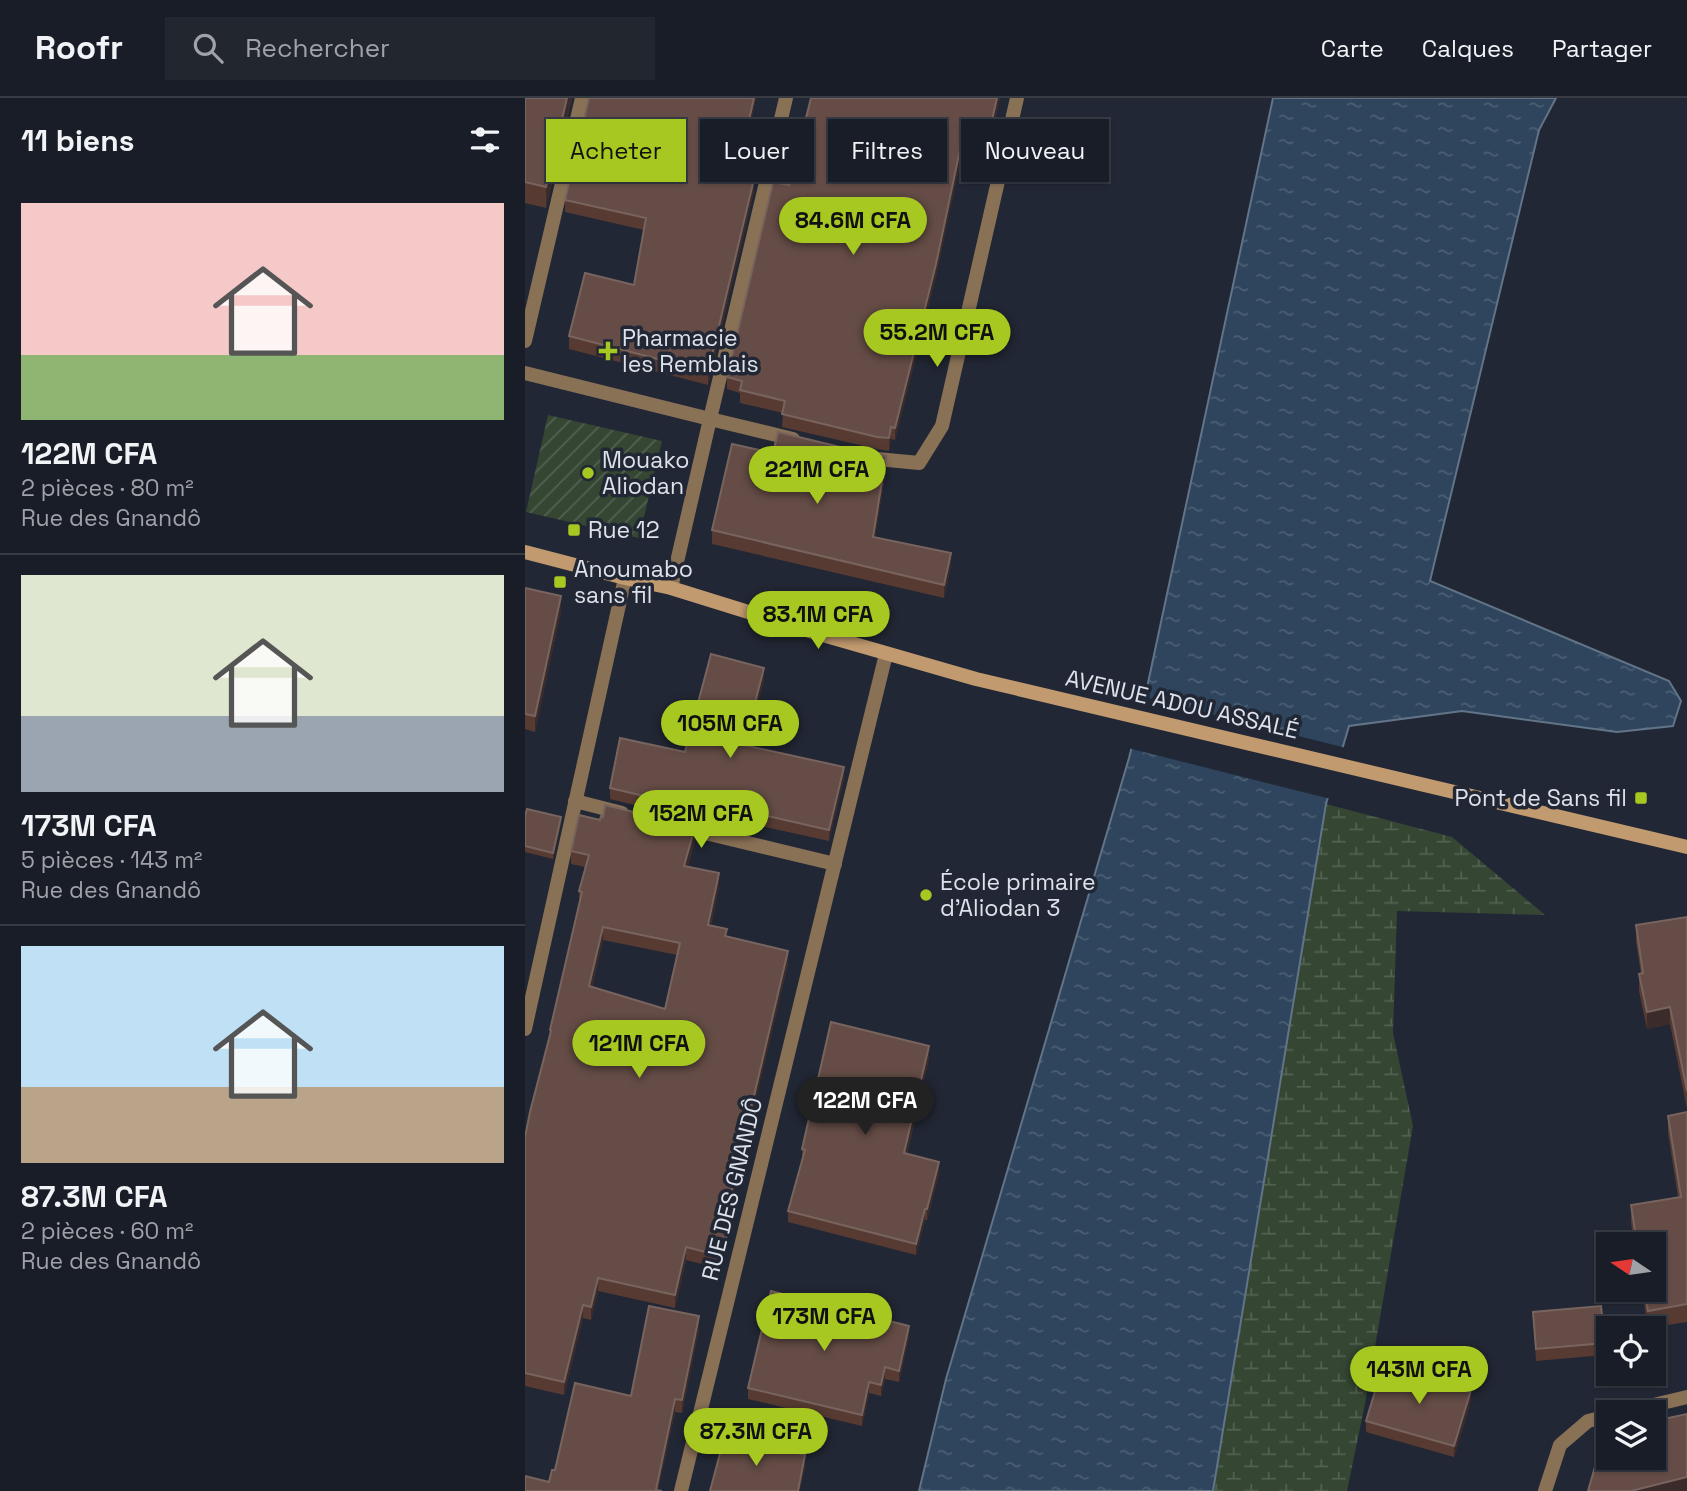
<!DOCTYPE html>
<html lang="fr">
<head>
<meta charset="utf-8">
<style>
  body { margin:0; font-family:"Space Grotesk",sans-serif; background:#22262f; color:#f1f3f6; height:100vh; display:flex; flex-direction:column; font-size:26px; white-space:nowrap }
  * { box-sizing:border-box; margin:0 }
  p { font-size:23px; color:#9fa2a7 }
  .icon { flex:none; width:38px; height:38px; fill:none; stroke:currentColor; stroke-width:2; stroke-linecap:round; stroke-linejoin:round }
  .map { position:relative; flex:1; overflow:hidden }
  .details { display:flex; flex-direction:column; background:#191d27; width:525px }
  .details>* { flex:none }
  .banner { position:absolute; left:21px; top:21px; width:665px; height:63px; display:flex; gap:14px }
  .needle { width:46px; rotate:283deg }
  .controls { position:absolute; left:1071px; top:1134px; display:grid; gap:14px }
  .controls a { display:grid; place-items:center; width:70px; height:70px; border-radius:0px; background:#191d27; box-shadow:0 2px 5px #0004,0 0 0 2px #373b44; font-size:35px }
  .price { position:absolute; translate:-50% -60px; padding:0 16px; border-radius:24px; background:#a6c821; color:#111; font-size:23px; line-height:46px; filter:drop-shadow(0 2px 4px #0008) }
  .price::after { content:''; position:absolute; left:50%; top:42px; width:21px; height:16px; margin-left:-10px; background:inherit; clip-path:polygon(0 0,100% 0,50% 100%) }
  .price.active { background:#222; color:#fff }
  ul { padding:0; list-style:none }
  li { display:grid; align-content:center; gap:14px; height:371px; padding:0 21px }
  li+li { border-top:2px solid #373b44 }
  li span { display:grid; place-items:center; height:217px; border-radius:0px; color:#555 }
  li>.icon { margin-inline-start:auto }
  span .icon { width:126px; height:126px; fill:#fffc; stroke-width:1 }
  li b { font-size:30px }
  h2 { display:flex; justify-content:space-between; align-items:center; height:84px; padding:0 21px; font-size:30px }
  .tag { padding:0 24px; border-radius:0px; background:#191d27; box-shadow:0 2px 5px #0004,0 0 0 2px #373b44; font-size:24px; line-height:63px }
  .tag.active { background:#a6c821; color:#111 }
  header { display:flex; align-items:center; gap:42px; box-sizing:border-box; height:98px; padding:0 35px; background:#191d27; border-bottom:2px solid #373b44 }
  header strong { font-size:33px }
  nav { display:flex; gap:38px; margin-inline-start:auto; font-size:24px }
  .search { width:490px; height:63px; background:#22262f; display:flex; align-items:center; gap:18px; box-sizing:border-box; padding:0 24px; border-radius:0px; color:#9fa2a7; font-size:26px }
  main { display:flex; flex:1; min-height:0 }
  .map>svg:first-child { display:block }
  .wetland { fill:url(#wetland-marsh) }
  .garden { fill:url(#garden-furrows) }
  .water { fill:url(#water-ripples); stroke:#627487; stroke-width:2 }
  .pier { fill:#212734 }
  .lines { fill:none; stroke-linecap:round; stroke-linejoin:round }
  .street { stroke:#897156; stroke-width:14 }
  .secondary { stroke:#c19a6f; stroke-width:14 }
  .wall { fill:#573b32; fill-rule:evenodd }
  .shaded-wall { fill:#3b2b2a }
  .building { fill:#654c46; stroke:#78645f; stroke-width:2; fill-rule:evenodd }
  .poi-dot { fill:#a6c821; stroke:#212734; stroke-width:2.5 }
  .labels { text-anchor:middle; stroke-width:7; stroke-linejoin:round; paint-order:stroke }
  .poi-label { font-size:23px; fill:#dde1ea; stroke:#212734; text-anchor:start }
  .street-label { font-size:23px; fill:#dde1ea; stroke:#212734 }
</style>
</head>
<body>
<header>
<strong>Roofr</strong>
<div class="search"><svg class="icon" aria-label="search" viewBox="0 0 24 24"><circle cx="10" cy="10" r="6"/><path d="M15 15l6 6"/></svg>Rechercher</div>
<nav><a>Carte</a><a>Calques</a><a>Partager</a></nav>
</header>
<main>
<section class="details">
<h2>11 biens<svg class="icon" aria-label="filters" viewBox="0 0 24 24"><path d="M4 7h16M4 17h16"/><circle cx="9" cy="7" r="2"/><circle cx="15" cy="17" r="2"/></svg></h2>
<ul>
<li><span style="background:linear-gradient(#f6c9c9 70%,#8fb573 0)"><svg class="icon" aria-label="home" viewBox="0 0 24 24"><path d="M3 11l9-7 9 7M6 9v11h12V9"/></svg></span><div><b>122M CFA</b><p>2 pièces · 80 m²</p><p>Rue des Gnandô</p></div></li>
<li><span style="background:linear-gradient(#dfe7d0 65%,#9aa5b1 0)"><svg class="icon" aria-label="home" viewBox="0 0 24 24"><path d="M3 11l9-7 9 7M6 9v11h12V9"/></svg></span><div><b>173M CFA</b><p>5 pièces · 143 m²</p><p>Rue des Gnandô</p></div></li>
<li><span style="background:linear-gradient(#bfe0f5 65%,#b9a48a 0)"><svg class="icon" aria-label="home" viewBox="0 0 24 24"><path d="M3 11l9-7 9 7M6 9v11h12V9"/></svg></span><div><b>87.3M CFA</b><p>2 pièces · 60 m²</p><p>Rue des Gnandô</p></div></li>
</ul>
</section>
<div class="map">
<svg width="1162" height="1393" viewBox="0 0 1162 1393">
  <defs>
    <pattern id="wetland-marsh" width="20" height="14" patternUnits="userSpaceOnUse" patternTransform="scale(1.75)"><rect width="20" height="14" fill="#354733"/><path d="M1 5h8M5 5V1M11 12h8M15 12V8" fill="none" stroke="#526151"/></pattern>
    <pattern id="garden-furrows" width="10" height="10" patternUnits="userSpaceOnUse" patternTransform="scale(1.75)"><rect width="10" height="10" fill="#354733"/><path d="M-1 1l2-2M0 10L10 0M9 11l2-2" fill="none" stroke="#526151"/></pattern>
    <pattern id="water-ripples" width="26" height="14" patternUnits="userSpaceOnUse" patternTransform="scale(1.75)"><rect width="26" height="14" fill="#2e455d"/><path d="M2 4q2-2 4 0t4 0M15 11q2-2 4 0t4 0" fill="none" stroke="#4c6074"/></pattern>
  </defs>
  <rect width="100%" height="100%" fill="#212734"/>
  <!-- wetland -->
  <path class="wetland" d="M801,706L927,739L1020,817L872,813L868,935L888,1028L841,1301L822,1393H688Z"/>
  <!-- garden -->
  <path class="garden" d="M23,317L137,343L114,440L1,414Z"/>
  <!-- water -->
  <path class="water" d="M748,0H1031L1014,32L905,483L1144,583L1156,603L1148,628L1092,634L937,613L824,628L801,706L688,1393H394L421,1281L604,660L623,585Z"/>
  <!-- pier -->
  <path class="pier" d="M616,598L821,650L806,701L603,650Z"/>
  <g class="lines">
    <!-- street -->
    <g class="street">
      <path d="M261,0L185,321L268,341"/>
      <path d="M0,243L57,0"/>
      <path d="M0,275L185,321L146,490"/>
      <path d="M342,360L394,365L417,328L492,0"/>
      <path d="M50,703L97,715"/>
      <path d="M151,728L310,766"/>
      <path d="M0,931L100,480"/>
      <path d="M1099,1314L1162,1299"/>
      <path d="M156,1393L361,556"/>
      <path d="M1020,1393L1035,1347L1063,1323L1083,1318"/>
    </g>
    <!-- secondary -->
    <path class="secondary" d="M0,454L100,480L146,490L291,535L451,581L1162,749"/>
  </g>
  <!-- wall -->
  <g class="wall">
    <path d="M0,0H47L21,110L0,105Z"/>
    <path d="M64,0H231L214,78L229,93L183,287L44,251V238L109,187L119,132L40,114V102Z"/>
    <path d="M475,0L461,60L437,55L411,178L370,342L366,341L364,353L352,351L257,329L258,315L215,305V295L202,291V279L264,87Z"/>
    <path d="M248,355L361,372L350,439L426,468L419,500L187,446V432Z"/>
    <path d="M0,490L36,513L10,634L0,631Z"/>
    <path d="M239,582L221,647L319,681L304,743L177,715L174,723L85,701V690L160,654Z"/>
    <path d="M0,718L36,725L28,761L0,754Z"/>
    <path d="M75,722L170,742L163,768L194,788L186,827L202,838L263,866L200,1131L203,1144L197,1171L161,1162L150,1210L73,1193L66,1222L58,1220L39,1297L0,1288V1039L25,938V932L54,806V793L60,769L46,766V753ZM78,842L152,857L140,911L67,889Z"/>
    <path d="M1162,819V1011L1145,926L1122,931L1114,893V876H1116L1111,844V827Z"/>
    <path d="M404,960L382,1056L414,1076L402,1122H400L391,1157L263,1124V1113L277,1062V1051Z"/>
    <path d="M1162,1014V1224L1123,1230L1117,1192H1129V1146H1109L1106,1125V1107L1153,1099L1143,1035V1018Z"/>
    <path d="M1008,1214L1080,1245V1257L1011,1263Z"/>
    <path d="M174,1231L157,1315L150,1314L133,1392L24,1384L30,1372Z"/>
    <path d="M384,1239L374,1284L360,1281L356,1298L344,1295L337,1328L223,1301V1290Z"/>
    <path d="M946,1303L929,1359L841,1334V1323Z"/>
  </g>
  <!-- shaded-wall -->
  <g class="shaded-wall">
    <path d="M42,0H47L21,110V89Z"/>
    <path d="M229,0H231L211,90V78Z"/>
    <path d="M472,0H475L461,60V48Z"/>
    <path d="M437,42V55L411,178L370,342V330Z"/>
    <path d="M229,81V93L183,287V274Z"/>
    <path d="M366,329V341L364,353V340Z"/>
    <path d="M361,358V372L348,452V439Z"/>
    <path d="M426,455V468L419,500V487Z"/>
    <path d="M36,498V513L10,634V618Z"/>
    <path d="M239,570V582L219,658V647Z"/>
    <path d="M319,669V681L304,743V732Z"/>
    <path d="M177,703V715L174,723V711Z"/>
    <path d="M36,719V725L28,761V755Z"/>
    <path d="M170,729V742L159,781V768Z"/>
    <path d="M194,775V788L183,840V827Z"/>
    <path d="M78,829V842L64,901V888Z"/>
    <path d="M263,853V866L198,1143V1130Z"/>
    <path d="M1145,909V926L1122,931V914Z"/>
    <path d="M404,948V960L379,1067V1055Z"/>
    <path d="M414,1064V1076L402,1122V1111Z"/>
    <path d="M400,1111V1122L391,1157V1146Z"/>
    <path d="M203,1131V1144L197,1171V1158Z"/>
    <path d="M161,1149V1162L150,1210V1197Z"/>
    <path d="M73,1180V1193L66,1222V1209Z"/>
    <path d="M58,1207V1220L39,1297V1284Z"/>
    <path d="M174,1218V1231L157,1315V1302Z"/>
    <path d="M384,1228V1239L374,1284V1273Z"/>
    <path d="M360,1269V1281L356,1298V1287Z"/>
    <path d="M344,1284V1295L337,1328V1317Z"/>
    <path d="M946,1292V1303L929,1359V1348Z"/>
    <path d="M150,1301V1314L133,1393H131Z"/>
    <path d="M280,1357V1370L275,1393H273Z"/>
    <path d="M1162,1379V1393H1106Z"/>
  </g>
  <!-- building -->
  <g class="building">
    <path d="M0,0H42L21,89L0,84Z"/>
    <path d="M64,0H229L211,78L229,81L183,274L44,238L60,175L109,187L121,120L40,102Z"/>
    <path d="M286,0H472L461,48L437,42L411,166L370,330L366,329L364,340L352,339L257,316L260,303L215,292L217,283L202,279L248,84L264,87Z"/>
    <path d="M253,334L348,357L361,358L348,439L426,455L419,487L187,432L207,346L248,355Z"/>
    <path d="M0,490L36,498L10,618L0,616Z"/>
    <path d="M186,556L239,570L219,647L319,669L304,732L177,703L174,711L85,690L95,640L160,654Z"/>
    <path d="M80,707L170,729L159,768L194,775L183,827L202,831L200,838L263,853L198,1130L203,1131L197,1158L161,1149L150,1197L73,1180L66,1209L58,1207L39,1284L0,1275V1039L5,1014L26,933L25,932L57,794L54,793L64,757L46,753L54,717L75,722L76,718L78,719ZM78,829L155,845L140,911L64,888Z"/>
    <path d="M2,711L36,719L28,755L0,748V718Z"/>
    <path d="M1162,819V993L1145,909L1122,914L1114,876L1118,875L1111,827Z"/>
    <path d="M306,924L404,948L379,1055L414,1064L402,1111H400L391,1146L263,1113L280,1052L277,1051Z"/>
    <path d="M1162,1014V1206L1123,1213L1119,1192H1129V1146H1112L1106,1107L1156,1099L1143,1018Z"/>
    <path d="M246,1193L384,1228L374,1273L360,1269L356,1287L344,1284L337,1317L223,1290Z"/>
    <path d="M124,1208L174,1218L157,1302L150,1301L131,1392L137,1393H0V1378L24,1384L27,1372H30L50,1285L106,1298Z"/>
    <path d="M1076,1208L1080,1245L1011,1251L1008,1214Z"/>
    <path d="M858,1267L946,1292L929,1348L841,1323Z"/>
    <path d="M1162,1316V1379L1106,1393H1063L1074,1355L1083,1346V1360H1129V1323Z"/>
    <path d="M200,1337L280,1357L273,1393H185Z"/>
  </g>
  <!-- markers -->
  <g class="poi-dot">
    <path d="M79.5 242.5h7v7h7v7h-7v7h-7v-7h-7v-7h7z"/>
    <circle cx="63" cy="375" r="7"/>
    <rect x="42" y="425" width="14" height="14" rx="3.5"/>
    <rect x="28" y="477" width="14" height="14" rx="3.5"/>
    <rect x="1109" y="693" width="14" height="14" rx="3.5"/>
    <circle cx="401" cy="797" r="7"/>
  </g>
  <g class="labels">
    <!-- poi labels -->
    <g class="poi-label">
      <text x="97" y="248">Pharmacie<tspan x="97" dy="26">les Remblais</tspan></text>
      <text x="77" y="370">Mouako<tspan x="77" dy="26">Aliodan</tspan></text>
      <text x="63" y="440">Rue 12</text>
      <text x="49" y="479">Anoumabo<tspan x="49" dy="26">sans fil</tspan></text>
      <text x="1102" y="708" text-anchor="end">Pont de Sans fil</text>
      <text x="415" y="792">École primaire<tspan x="415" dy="26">d’Aliodan 3</tspan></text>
    </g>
    <!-- street labels -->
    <g class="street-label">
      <text transform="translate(657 606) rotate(13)" y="8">AVENUE ADOU ASSALÉ</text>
      <text transform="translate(207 1091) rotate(-76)" y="8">RUE DES GNANDÔ</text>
    </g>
  </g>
</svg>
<div class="controls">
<a><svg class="needle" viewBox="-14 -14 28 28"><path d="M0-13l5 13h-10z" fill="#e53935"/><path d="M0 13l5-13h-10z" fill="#9fa2a7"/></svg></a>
<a><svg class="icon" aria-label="locate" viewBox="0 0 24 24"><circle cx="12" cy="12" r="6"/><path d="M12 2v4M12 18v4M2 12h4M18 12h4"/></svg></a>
<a><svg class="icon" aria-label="layers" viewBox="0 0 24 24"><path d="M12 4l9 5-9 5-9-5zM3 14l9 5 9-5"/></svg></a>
</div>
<b class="price" style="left:328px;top:159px">84.6M CFA</b>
<b class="price" style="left:412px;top:271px">55.2M CFA</b>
<b class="price" style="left:292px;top:408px">221M CFA</b>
<b class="price" style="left:293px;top:553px">83.1M CFA</b>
<b class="price" style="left:205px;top:662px">105M CFA</b>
<b class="price" style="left:176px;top:752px">152M CFA</b>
<b class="price" style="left:114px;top:982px">121M CFA</b>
<b class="price active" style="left:340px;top:1039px">122M CFA</b>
<b class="price" style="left:299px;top:1255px">173M CFA</b>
<b class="price" style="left:894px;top:1308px">143M CFA</b>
<b class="price" style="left:231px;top:1370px">87.3M CFA</b>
<div class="banner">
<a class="tag active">Acheter</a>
<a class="tag">Louer</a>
<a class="tag">Filtres</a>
<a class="tag">Nouveau</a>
</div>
</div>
</main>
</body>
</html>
